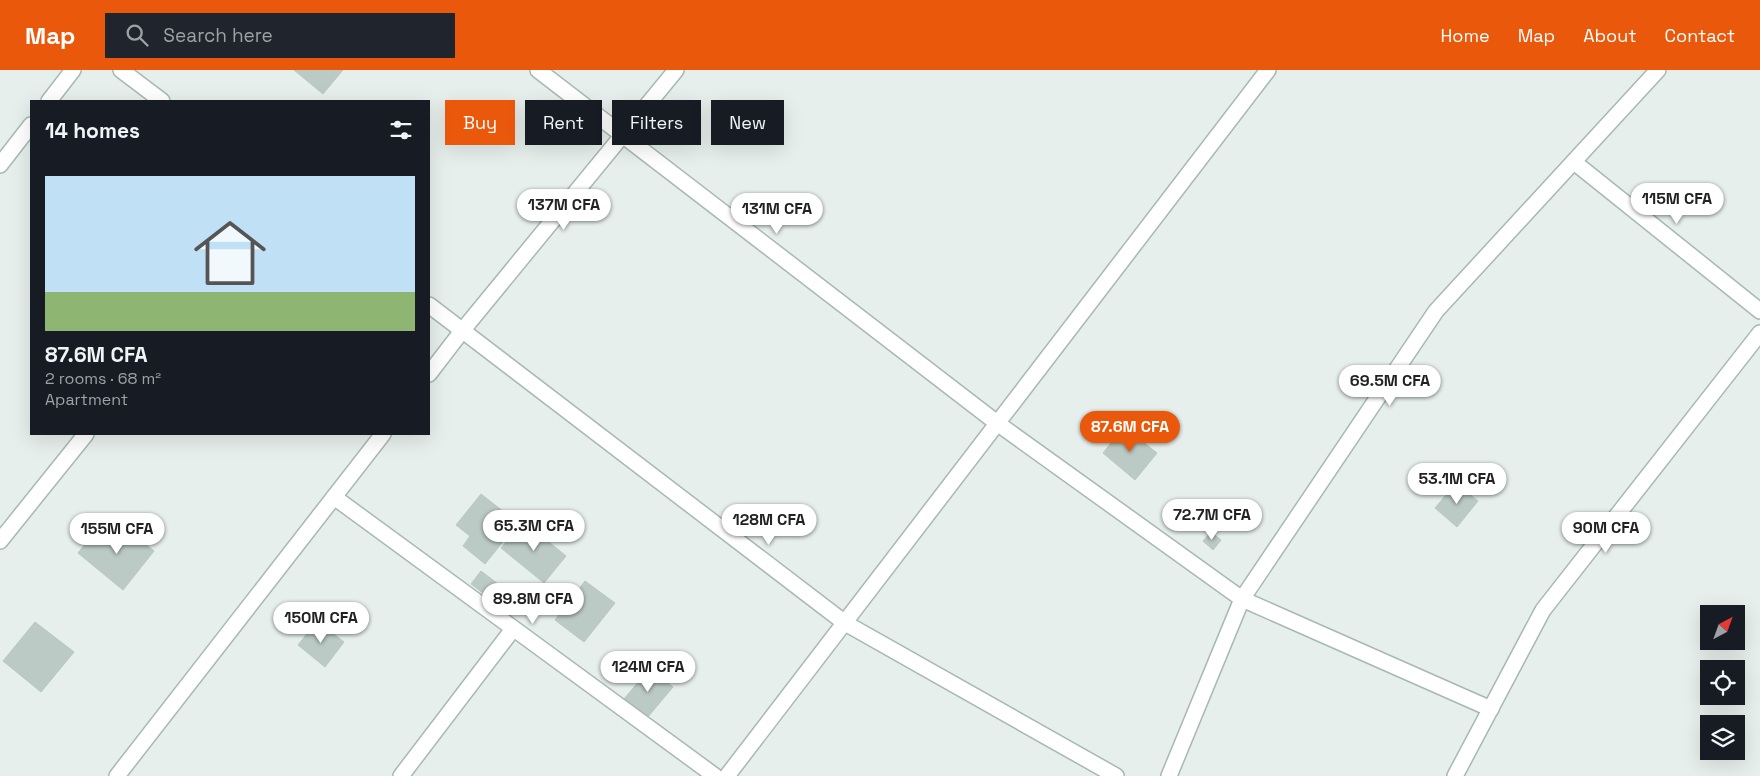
<!DOCTYPE html>
<html lang="en">
<head>
<meta charset="utf-8">
<style>
  body { margin:0; font-family:"Space Grotesk",sans-serif; background:#20242c; color:#f1f3f6; height:100vh; display:flex; flex-direction:column; font-size:19px; white-space:nowrap }
  * { box-sizing:border-box; margin:0 }
  p { font-size:16px; color:#9ea1a6 }
  .icon { flex:none; width:28px; height:28px; fill:none; stroke:currentColor; stroke-width:2; stroke-linecap:round; stroke-linejoin:round }
  .map { position:relative; flex:1; overflow:hidden }
  .drawer { position:absolute; left:30px; top:30px; width:400px; height:335px; display:flex; flex-direction:column; background:#171b24; border-radius:0px; box-shadow:0 5px 20px #0002 }
  .drawer>* { flex:none }
  .hud { position:absolute; left:445px; top:30px; width:475px; height:45px; display:flex; gap:10px }
  .needle { width:32px; rotate:41deg }
  .buttons { position:absolute; left:1700px; top:535px; display:grid; gap:10px }
  .buttons a { display:grid; place-items:center; width:45px; height:45px; border-radius:0px; background:#171b24; box-shadow:0 5px 20px #0002; font-size:25px }
  .price { position:absolute; translate:-50% -42px; padding:0 11px; border-radius:18px; background:#fff; color:#222; font-size:16px; line-height:32px; filter:drop-shadow(0 1px 2px #0008) }
  .price::after { content:''; position:absolute; left:50%; top:30px; width:15px; height:11px; margin-left:-8px; background:inherit; clip-path:polygon(0 0,100% 0,50% 100%) }
  .price.active { background:#ea580c; color:#fff }
  ul { padding:0; list-style:none }
  li { display:grid; align-content:center; gap:10px; height:265px; padding:0 15px }
  li+li { border-top:1px solid #363941 }
  li span { display:grid; place-items:center; height:155px; border-radius:0px; color:#555 }
  li>.icon { margin-inline-start:auto }
  span .icon { width:90px; height:90px; fill:#fffc; stroke-width:1 }
  li b { font-size:21px }
  h2 { display:flex; justify-content:space-between; align-items:center; height:60px; padding:0 15px; font-size:21px }
  .chip { padding:0 18px; border-radius:0px; background:#171b24; box-shadow:0 5px 20px #0002; font-size:18px; line-height:45px }
  .chip.active { background:#ea580c; color:#fff }
  header { display:flex; align-items:center; gap:30px; box-sizing:border-box; height:70px; padding:0 25px; background:#ea580c; color:#fff }
  header strong { font-size:24px }
  nav { display:flex; gap:28px; margin-inline-start:auto; font-size:18px }
  .search { width:350px; height:45px; background:#20242c; display:flex; align-items:center; gap:12px; box-sizing:border-box; padding:0 18px; border-radius:0px; color:#9ea1a6; font-size:19px }
  .map>svg:first-child { display:block }
  .building { fill:#bbcac4; stroke:#b8c9c2 }
  .lines { fill:none; stroke-linecap:round; stroke-linejoin:round }
  .minor-casing { stroke:#a8b8b2; stroke-width:18 }
  .minor { stroke:#fff; stroke-width:15 }
</style>
</head>
<body>
<header>
<strong>Map</strong>
<div class="search"><svg class="icon" aria-label="search" viewBox="0 0 24 24"><circle cx="10" cy="10" r="6"/><path d="M15 15l6 6"/></svg>Search here</div>
<nav><a>Home</a><a>Map</a><a>About</a><a>Contact</a></nav>
</header>
<div class="map">
<svg width="1760" height="706" viewBox="0 0 1760 706">
  <rect width="100%" height="100%" fill="#e6efeb"/>
  <!-- building -->
  <g class="building">
    <path d="M294,0H343L323,24Z"/>
    <path d="M1124,357L1157,383L1135,410L1103,383Z"/>
    <path d="M1456,413L1478,431L1457,457L1435,438Z"/>
    <path d="M481,424L518,453L485,494L463,476L470,466L456,455Z"/>
    <path d="M523,451L566,486L544,513L501,478Z"/>
    <path d="M122,455L154,481L123,520L78,483L96,460L109,471Z"/>
    <path d="M1211,462L1221,470L1213,480L1203,471Z"/>
    <path d="M481,501L506,520L496,533L471,514Z"/>
    <path d="M585,511L615,533L584,572L555,550Z"/>
    <path d="M317,551L344,572L325,597L298,575Z"/>
    <path d="M35,552L74,582L41,622L3,591Z"/>
    <path d="M650,598L673,617L647,648L624,629Z"/>
  </g>
  <g class="lines">
    <!-- minor casing -->
    <g class="minor-casing">
      <g id="minor">
        <path d="M121,0L162,31"/>
        <path d="M538,0L997,353L1242,529L1491,639"/>
        <path d="M49,31L73,0"/>
        <path d="M1574,92L1760,241"/>
        <path d="M0,95L31,55"/>
        <path d="M429,235L845,553L1116,706"/>
        <path d="M429,304L462,261L676,0"/>
        <path d="M334,427L715,706"/>
        <path d="M0,471L86,364"/>
        <path d="M117,706L383,364"/>
        <path d="M401,706L513,559"/>
        <path d="M727,706L1268,0"/>
        <path d="M1169,706L1242,529L1436,241L1658,0"/>
        <path d="M1455,706L1543,540L1760,263"/>
      </g>
    </g>
    <!-- minor -->
    <use href="#minor" class="minor"/>
  </g>
</svg>
<div class="buttons">
<a><svg class="needle" viewBox="-14 -14 28 28"><path d="M0-13l5 13h-10z" fill="#e53935"/><path d="M0 13l5-13h-10z" fill="#9ea1a6"/></svg></a>
<a><svg class="icon" aria-label="locate" viewBox="0 0 24 24"><circle cx="12" cy="12" r="6"/><path d="M12 2v4M12 18v4M2 12h4M18 12h4"/></svg></a>
<a><svg class="icon" aria-label="layers" viewBox="0 0 24 24"><path d="M12 4l9 5-9 5-9-5zM3 14l9 5 9-5"/></svg></a>
</div>
<b class="price" style="left:1677px;top:155px">115M CFA</b>
<b class="price" style="left:564px;top:161px">137M CFA</b>
<b class="price" style="left:777px;top:165px">131M CFA</b>
<b class="price" style="left:1390px;top:337px">69.5M CFA</b>
<b class="price active" style="left:1130px;top:383px">87.6M CFA</b>
<b class="price" style="left:1457px;top:435px">53.1M CFA</b>
<b class="price" style="left:1212px;top:471px">72.7M CFA</b>
<b class="price" style="left:769px;top:476px">128M CFA</b>
<b class="price" style="left:534px;top:482px">65.3M CFA</b>
<b class="price" style="left:1606px;top:484px">90M CFA</b>
<b class="price" style="left:117px;top:485px">155M CFA</b>
<b class="price" style="left:533px;top:555px">89.8M CFA</b>
<b class="price" style="left:321px;top:574px">150M CFA</b>
<b class="price" style="left:648px;top:623px">124M CFA</b>
<div class="hud">
<a class="chip active">Buy</a>
<a class="chip">Rent</a>
<a class="chip">Filters</a>
<a class="chip">New</a>
</div>
<section class="drawer">
<h2>14 homes<svg class="icon" aria-label="filters" viewBox="0 0 24 24"><path d="M4 7h16M4 17h16"/><circle cx="9" cy="7" r="2"/><circle cx="15" cy="17" r="2"/></svg></h2>
<ul>
<li><span style="background:linear-gradient(#bfe0f5 75%,#8fb573 0)"><svg class="icon" aria-label="home" viewBox="0 0 24 24"><path d="M3 11l9-7 9 7M6 9v11h12V9"/></svg></span><div><b>87.6M CFA</b><p>2 rooms · 68 m²</p><p>Apartment</p></div></li>
</ul>
</section>
</div>
</body>
</html>
